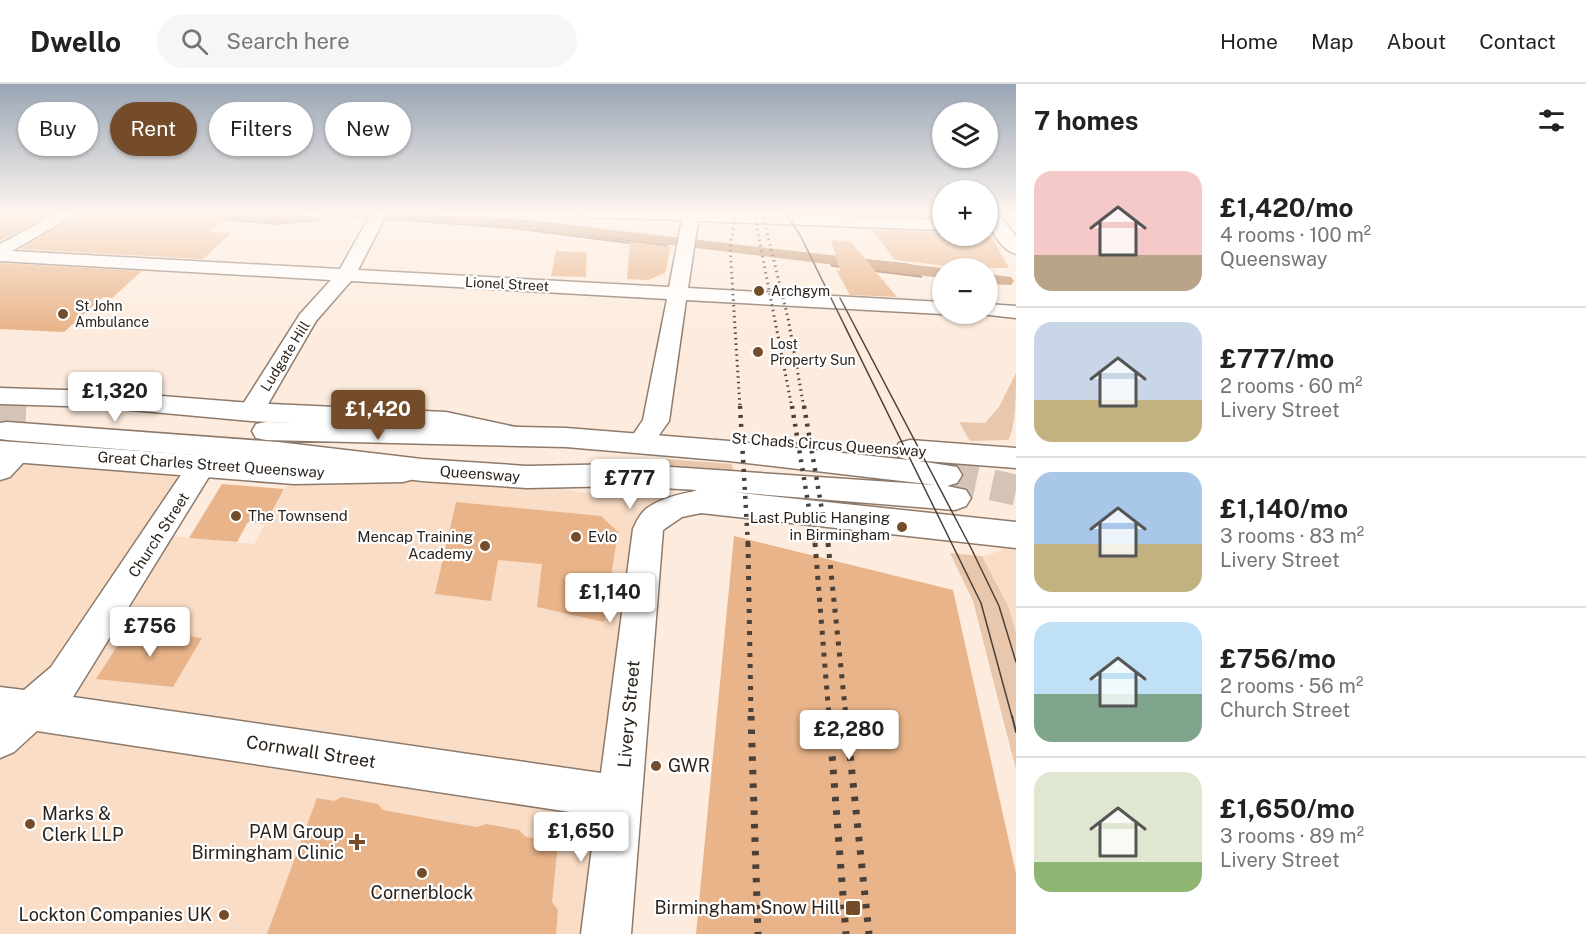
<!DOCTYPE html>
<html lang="en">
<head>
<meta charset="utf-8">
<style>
  body { margin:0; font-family:"Public Sans",sans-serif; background:#f6f6f6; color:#222; height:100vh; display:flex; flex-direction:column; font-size:22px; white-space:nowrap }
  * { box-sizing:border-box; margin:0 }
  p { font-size:20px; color:#767676 }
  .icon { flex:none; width:33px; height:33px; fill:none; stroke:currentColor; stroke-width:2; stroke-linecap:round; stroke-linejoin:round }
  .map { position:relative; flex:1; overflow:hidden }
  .drawer { display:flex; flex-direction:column; background:#fff; width:570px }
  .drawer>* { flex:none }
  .banner { position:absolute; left:18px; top:18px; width:570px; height:54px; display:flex; gap:12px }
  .fabs { position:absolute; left:932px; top:18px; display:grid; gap:12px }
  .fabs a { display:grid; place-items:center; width:66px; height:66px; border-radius:50%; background:#fff; box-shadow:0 2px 4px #0004; font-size:30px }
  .price { position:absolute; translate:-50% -51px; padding:0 14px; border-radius:6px; background:#fff; color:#222; font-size:20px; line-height:39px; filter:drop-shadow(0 2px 3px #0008) }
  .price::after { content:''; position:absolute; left:50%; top:36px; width:18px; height:14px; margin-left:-9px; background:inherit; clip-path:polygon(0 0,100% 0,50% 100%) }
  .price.on { background:#744c2a; color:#fff }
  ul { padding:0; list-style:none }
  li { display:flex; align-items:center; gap:18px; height:150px; padding:0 18px }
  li+li { border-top:2px solid #e0e0e0 }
  li span { display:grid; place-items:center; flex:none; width:168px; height:120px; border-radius:18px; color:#555 }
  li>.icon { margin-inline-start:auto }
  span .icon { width:72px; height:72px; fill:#fffc; stroke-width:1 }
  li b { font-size:26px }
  h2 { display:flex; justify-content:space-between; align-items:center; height:72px; padding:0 18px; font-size:26px }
  .tag { padding:0 21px; border-radius:27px; background:#fff; box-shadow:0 2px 4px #0004; font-size:21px; line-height:54px }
  .tag.on { background:#744c2a; color:#fff }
  header { display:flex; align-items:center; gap:36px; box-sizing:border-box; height:84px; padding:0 30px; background:#fff; border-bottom:2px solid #e0e0e0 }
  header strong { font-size:28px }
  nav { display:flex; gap:33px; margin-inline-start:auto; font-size:21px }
  .search { width:420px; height:54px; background:#f6f6f6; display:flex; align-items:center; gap:15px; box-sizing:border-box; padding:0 21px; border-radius:33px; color:#767676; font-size:22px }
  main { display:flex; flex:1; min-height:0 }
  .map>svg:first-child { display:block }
  .built { fill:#f9ddc6 }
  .green { fill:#e9c7ac }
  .water { fill:#c28f65; stroke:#956f4f; stroke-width:1.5 }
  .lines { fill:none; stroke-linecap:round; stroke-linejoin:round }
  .canal { fill:#c28f65; fill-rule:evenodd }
  .building { fill:#e9b489 }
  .highway-tunnel { stroke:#d3c4b7; stroke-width:31; stroke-dasharray:31 16; stroke-linecap:butt }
  .minor-casing { stroke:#8d7a6b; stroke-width:3 }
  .major-casing { stroke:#8d7a6b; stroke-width:3 }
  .highway-casing { stroke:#8d7a6b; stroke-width:3 }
  .minor { fill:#fff; fill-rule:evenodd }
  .major { fill:#fff; fill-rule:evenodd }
  .highway { fill:#fff; fill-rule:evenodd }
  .tram-far1 { stroke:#4b4139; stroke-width:1.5 }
  .tram { stroke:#4b4139; stroke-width:2 }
  .rail-far3 { stroke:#4b4139; stroke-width:3; stroke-dasharray:1.5 4; stroke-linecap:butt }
  .rail-far2 { stroke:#4b4139; stroke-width:4.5; stroke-dasharray:3 6; stroke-linecap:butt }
  .rail-far1 { stroke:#4b4139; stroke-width:5; stroke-dasharray:4 7; stroke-linecap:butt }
  .rail { stroke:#4b4139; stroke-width:7; stroke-dasharray:4.5 9; stroke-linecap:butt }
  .poi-dot { fill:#744c2a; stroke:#fff; stroke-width:2 }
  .labels { text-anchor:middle; stroke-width:4.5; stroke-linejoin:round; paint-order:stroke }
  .far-street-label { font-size:14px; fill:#2b231c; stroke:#fff }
  .far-poi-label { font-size:14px; fill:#2b231c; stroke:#fff; text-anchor:start }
  .street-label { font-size:15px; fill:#2b231c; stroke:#fff }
  .poi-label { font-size:15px; fill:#2b231c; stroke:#fff; text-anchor:start }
  .near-street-label { font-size:18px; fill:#2b231c; stroke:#fff }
  .near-poi-label { font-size:18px; fill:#2b231c; stroke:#fff; text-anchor:end }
</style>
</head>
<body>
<header>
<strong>Dwello</strong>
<div class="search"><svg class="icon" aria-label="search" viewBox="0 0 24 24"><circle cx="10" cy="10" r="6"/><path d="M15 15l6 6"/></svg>Search here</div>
<nav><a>Home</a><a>Map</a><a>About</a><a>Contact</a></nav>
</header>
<main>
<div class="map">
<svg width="1016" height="850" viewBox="0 0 1016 850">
  <rect width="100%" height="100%" fill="#fdecde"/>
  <!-- built -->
  <g class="built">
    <path d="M0,367L201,383L159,451L254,460L294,389L527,393L577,408L710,417L665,427L606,850H0Z"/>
    <path d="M1001,448L1016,451V549L1009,524L982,472L1001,467Z"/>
  </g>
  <!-- green -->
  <g class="green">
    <path d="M1016,289C1016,306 1016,346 1008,356L970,357L959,338L985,339L999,323Z"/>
    <path d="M665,375L732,380L733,390L665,385Z"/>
    <path d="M950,469L982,472L1009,524L1016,549V686L973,517Z"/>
  </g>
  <!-- water -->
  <g class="water">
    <path d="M235,128H269L264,130L312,133L320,136L278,140L224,136Z"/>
    <path d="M325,129L508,135L583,143L599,149H586L590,151L667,161L666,164L511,144L318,130Z"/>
    <path d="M827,172L906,180L929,188L913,189L922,193L832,182Z"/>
  </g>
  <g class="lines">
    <!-- canal -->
    <g class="canal">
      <path d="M562,140L942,184H944H942V194L557,147L555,144L557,141Z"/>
      <path d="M987,190L1011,193L1014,197L1011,201L987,200Z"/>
    </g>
  </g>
  <!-- building -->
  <g class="building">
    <path d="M0,128H29L49,131L0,157Z"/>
    <path d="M113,128H235L209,148L231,149L203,175L20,165L73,134L78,135L86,129L113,131Z"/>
    <path d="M859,128H942V134L861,131Z"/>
    <path d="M872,146L942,148V152H991L1009,184H964L895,176Z"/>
    <path d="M831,156L851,158L897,213L850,211L836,186L840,187Z"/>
    <path d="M630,158L671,163L665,189L648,196L627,195Z"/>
    <path d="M556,167L587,168L586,193L551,192Z"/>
    <path d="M0,179L142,187L112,214L103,213L64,248L0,245Z"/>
    <path d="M222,400L284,405L265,440L248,438L237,458L189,454Z"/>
    <path d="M456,418L601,432L618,448L604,538L537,523L542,480L498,476L491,517L435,510Z"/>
    <path d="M734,452L953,506L1016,789V850H696Z"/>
    <path d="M129,544L202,554L173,603L96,595Z"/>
    <path d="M342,713L378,720L383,726L448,738L477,743L486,740L519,746L526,753L558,759L552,818L558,826L556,850H267L317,714L334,717Z"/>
  </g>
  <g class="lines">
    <!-- highway-tunnel -->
    <g class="highway-tunnel">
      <path d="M0,329L26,330"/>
      <path d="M946,391L1016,406"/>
    </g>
    <!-- minor casing -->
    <g class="minor-casing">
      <g id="minor">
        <path d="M59,128H80L12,167L340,185L372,128H388L358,186L669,203L682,136L586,133L578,128H727L942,136V146L698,137L688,204L942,218V230H944H942L686,216L669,337L650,364L641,367L632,364L628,358L643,336L667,215L351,197L316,237L260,334L251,336L242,334L238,328L300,230L331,196L0,177V160Z"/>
        <path d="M987,220L1016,222V234L980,230H987Z"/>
        <path d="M19,359L29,361L33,368L10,393L0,396V370L9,361Z"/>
        <path d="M201,373L211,376L215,383L73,613L601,689L633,445C636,438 640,430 646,425C663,412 700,403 720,409L725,417L720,425L682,433L663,446L631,850H581L596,732L37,647L14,668L0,674V603L24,606L51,583L191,376Z"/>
      </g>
    </g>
    <!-- major casing -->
    <g class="major-casing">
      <g id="major">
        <path d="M987,128H996L1016,152V170C1001,166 987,143 987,128Z"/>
        <path d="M0,304L98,307L251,319L446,328L520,344L525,351L520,358L510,361L446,346L251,337L98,323L0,320Z"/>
        <path d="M0,357L294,378L403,376L414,379L419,387L414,395L403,398L294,400L0,377Z"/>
      </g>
    </g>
    <!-- highway casing -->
    <g class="highway-casing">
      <path id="highway" d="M7,338L278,358L422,375L527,382L626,380L936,401L729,377L566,363L266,356L256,354L252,347L256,340L266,338L566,344L729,357L909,376L899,373L895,366L899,359L910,356L1016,364V384L913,376L957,383L962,391L957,399L947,402L966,406L971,414L966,422L955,426L732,408L1016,438V464L701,429L689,425L685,417L689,409L697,406L626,402L527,404L422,397L278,378L7,356L0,355V339Z"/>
    </g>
    <!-- minor -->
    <use href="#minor" class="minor"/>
    <!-- major -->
    <use href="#major" class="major"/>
    <!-- highway -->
    <use href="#highway" class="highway"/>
    <!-- tram-far1 -->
    <g class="tram-far1">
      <path d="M785,128L800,151L981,519L1012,633"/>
      <path d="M840,214L971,464L999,522L1016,578"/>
    </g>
    <!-- tram -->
    <path class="tram" d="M1012,632L1016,648"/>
    <!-- rail-far3 -->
    <g class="rail-far3">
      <path d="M736,128L730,163L740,324"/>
      <path d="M762,128L788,234L804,324"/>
      <path d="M755,134L792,324"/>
    </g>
    <!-- rail-far2 -->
    <g class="rail-far2">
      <path d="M740,322L748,461"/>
      <path d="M792,322L815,461"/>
      <path d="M804,322L828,461"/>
    </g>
    <!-- rail-far1 -->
    <g class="rail-far1">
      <path d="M748,459L751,633"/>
      <path d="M815,459L829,633"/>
      <path d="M828,459L846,633"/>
    </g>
    <!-- rail -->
    <g class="rail">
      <path d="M751,632L758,850"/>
      <path d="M829,632L846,850"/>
      <path d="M846,632L869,850"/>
    </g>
  </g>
  <!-- sky -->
  <linearGradient id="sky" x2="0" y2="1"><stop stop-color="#99a5b4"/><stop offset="0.52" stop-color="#fef6f0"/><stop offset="1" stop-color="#fef6f0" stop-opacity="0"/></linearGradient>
  <rect width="1016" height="247" fill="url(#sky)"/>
  <!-- markers -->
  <g class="poi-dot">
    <circle cx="759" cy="207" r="6"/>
    <circle cx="63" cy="230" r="6"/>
    <circle cx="758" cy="268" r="6"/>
    <circle cx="236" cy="432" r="6"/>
    <circle cx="902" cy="443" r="6"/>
    <circle cx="576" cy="453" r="6"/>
    <circle cx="485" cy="462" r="6"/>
    <circle cx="656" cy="682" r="6"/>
    <circle cx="30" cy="740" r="6"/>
    <path d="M354 749h6v6h6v6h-6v6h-6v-6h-6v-6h6z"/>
    <circle cx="422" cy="789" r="6"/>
    <rect x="845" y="816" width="16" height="16" rx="3"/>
    <circle cx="224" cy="831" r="6"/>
  </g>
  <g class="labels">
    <!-- far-street labels -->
    <g class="far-street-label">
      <text transform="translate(507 200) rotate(3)" y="5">Lionel Street</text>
      <text transform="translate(285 272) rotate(-58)" y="5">Ludgate Hill</text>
    </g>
    <!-- far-poi labels -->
    <g class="far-poi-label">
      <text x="771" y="212">Archgym</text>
      <text x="75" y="227">St John<tspan x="75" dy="16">Ambulance</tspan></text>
      <text x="770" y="265">Lost<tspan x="770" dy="16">Property Sun</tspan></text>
    </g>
    <!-- street labels -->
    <g class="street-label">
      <text transform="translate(829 361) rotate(4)" y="5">St Chads Circus Queensway</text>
      <text transform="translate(211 381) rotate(4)" y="5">Great Charles Street Queensway</text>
      <text transform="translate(480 390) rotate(4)" y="5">Queensway</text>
      <text transform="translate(159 451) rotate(-57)" y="5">Church Street</text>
    </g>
    <!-- poi labels -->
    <g class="poi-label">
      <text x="248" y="437">The Townsend</text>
      <text x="890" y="439" text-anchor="end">Last Public Hanging<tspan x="890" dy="17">in Birmingham</tspan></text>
      <text x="473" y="458" text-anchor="end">Mencap Training<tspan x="473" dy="17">Academy</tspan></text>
      <text x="588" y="458">Evlo</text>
    </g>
    <!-- near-street labels -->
    <g class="near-street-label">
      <text transform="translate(629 630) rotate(-85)" y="6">Livery Street</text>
      <text transform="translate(311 668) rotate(9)" y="6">Cornwall Street</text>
    </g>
    <!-- near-poi labels -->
    <g class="near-poi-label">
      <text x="668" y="688" text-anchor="start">GWR</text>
      <text x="42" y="736" text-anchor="start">Marks &amp;<tspan x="42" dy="21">Clerk LLP</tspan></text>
      <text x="344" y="754">PAM Group<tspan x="344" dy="21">Birmingham Clinic</tspan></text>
      <text x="422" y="815" text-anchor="middle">Cornerblock</text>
      <text x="840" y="830">Birmingham Snow Hill</text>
      <text x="212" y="837">Lockton Companies UK</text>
    </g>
  </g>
</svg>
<div class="fabs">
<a><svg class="icon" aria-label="layers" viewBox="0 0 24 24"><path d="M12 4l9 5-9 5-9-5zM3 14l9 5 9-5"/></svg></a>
<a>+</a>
<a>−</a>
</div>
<b class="price" style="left:115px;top:339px">£1,320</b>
<b class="price on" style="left:378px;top:357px">£1,420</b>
<b class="price" style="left:630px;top:426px">£777</b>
<b class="price" style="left:610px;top:540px">£1,140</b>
<b class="price" style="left:150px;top:574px">£756</b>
<b class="price" style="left:849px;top:677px">£2,280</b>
<b class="price" style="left:581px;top:779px">£1,650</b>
<div class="banner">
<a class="tag">Buy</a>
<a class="tag on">Rent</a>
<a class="tag">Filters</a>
<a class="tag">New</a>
</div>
</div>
<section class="drawer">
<h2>7 homes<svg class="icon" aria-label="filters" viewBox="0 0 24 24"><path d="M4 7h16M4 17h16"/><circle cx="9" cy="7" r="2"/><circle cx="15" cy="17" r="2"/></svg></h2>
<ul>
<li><span style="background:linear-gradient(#f6c9c9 70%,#b9a48a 0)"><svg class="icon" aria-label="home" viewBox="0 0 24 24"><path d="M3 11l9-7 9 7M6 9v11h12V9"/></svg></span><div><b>£1,420/mo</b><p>4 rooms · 100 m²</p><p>Queensway</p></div></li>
<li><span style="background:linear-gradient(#c9d6e8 65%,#c2b280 0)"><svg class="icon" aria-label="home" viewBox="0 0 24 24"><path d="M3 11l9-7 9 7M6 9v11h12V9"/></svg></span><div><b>£777/mo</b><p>2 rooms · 60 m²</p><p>Livery Street</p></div></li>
<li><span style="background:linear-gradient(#a9c7e8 60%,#c2b280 0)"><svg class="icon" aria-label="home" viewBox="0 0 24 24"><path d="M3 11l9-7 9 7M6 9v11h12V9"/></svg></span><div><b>£1,140/mo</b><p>3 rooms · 83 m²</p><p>Livery Street</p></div></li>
<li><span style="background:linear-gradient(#bfe0f5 60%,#7fa58c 0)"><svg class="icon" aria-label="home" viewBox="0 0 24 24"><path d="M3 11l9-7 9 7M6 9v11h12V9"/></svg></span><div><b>£756/mo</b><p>2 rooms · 56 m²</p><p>Church Street</p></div></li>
<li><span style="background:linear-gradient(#dfe7d0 75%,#8fb573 0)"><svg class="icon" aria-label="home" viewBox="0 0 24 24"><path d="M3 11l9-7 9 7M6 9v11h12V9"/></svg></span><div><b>£1,650/mo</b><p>3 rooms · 89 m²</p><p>Livery Street</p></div></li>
</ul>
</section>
</main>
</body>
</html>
